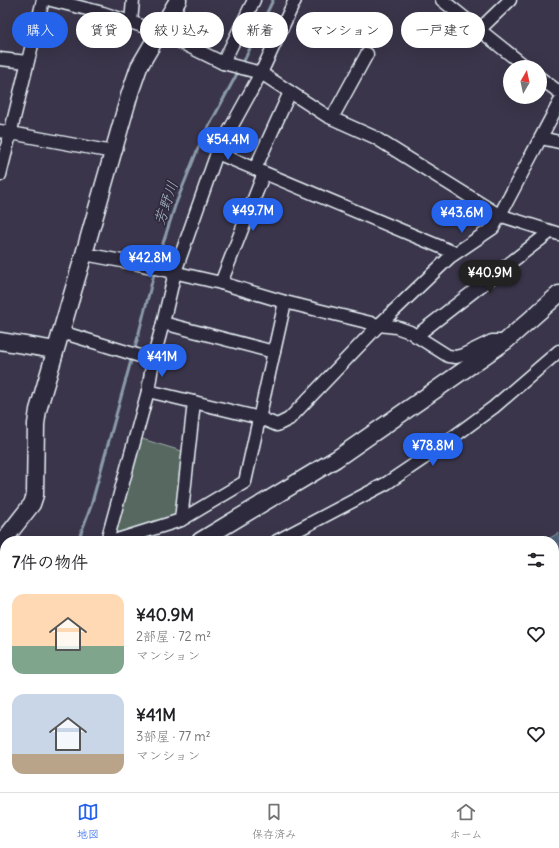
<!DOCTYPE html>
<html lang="ja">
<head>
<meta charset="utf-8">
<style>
  body { margin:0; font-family:Delius,"Klee One",sans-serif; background:#f6f6f6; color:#202124; height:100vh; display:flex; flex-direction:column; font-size:15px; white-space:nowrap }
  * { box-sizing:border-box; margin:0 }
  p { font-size:13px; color:#757577 }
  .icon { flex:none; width:22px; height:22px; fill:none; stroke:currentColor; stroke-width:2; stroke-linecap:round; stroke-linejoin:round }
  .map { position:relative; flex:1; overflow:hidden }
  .sheet { position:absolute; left:0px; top:536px; width:559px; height:256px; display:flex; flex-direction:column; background:#fff; border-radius:16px 16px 0 0; box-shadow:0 4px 16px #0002 }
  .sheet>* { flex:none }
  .top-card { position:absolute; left:12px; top:12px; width:535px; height:36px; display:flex; gap:8px }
  .needle { width:26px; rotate:9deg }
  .buttons { position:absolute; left:503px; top:60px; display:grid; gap:8px }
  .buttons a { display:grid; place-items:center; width:44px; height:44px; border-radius:50%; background:#fff; box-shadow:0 4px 16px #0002; font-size:20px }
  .price { position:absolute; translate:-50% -34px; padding:0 9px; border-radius:14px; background:#2563eb; color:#fff; font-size:13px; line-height:26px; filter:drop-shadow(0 1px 2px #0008) }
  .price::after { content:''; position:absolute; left:50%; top:24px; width:12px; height:9px; margin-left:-6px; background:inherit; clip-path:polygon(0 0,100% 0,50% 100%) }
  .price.selected { background:#222; color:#fff }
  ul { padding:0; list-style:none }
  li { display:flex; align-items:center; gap:12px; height:100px; padding:0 12px }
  li span { display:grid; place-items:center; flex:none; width:112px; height:80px; border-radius:12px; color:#555 }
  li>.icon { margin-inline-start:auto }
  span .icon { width:48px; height:48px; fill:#fffc; stroke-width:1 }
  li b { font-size:17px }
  h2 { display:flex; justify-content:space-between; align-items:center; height:48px; padding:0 12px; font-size:17px }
  .pill { padding:0 14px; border-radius:18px; background:#fff; box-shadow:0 4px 16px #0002; font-size:14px; line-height:36px }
  .pill.selected { background:#2563eb; color:#fff }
  .tabs { display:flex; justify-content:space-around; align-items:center; height:56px; border-top:1px solid #e0e0e0; background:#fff; font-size:11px; color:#757577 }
  .tabs a { display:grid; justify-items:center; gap:2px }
  .tabs .selected { color:#2563eb }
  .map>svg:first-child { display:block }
  .green { fill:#576860; stroke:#a0acac }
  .water { fill:#4d6278; stroke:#8b9bab }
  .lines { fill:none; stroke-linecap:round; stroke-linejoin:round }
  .stream { stroke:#8b9bab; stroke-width:3 }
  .street-casing { stroke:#e8f1f8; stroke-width:15 }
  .secondary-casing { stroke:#e8f1f8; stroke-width:19 }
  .street { stroke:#2f2a3d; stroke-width:12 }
  .secondary { stroke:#2f2a3d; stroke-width:16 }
  .labels { text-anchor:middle; stroke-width:3.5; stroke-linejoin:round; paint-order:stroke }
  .water-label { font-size:15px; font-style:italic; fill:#aab8c5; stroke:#2f2a3d }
</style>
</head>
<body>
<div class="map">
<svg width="559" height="792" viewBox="0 0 559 792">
  <rect width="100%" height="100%" fill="#3a354a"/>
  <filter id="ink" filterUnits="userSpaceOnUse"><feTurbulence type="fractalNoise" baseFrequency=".025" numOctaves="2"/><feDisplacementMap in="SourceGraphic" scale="8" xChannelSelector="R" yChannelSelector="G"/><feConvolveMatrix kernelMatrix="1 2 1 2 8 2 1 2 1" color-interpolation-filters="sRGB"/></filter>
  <g filter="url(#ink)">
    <!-- green -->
    <path class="green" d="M139,438L188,453L181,520L107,541Z"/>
    <!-- water -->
    <g class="water">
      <path d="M559,533V636L554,638V541H544Z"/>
      <path d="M55,787H259L239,792H46Z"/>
    </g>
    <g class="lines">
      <!-- stream -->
      <g class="stream">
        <path d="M242,65L273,0"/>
        <path d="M156,265L175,206L201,141L239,70"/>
        <path d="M134,352L155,270"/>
        <path d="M78,541L91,506L132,357"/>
        <path d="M484,787L490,792"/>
      </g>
      <!-- street casing -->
      <g class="street-casing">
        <g id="street">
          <path d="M51,0L103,13L160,32L223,63L261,73L327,116L374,137L499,215L559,234"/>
          <path d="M442,0L526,67"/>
          <path d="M131,22L133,0"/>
          <path d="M479,30L510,0"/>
          <path d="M0,59L27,62"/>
          <path d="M223,63L254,0"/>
          <path d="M540,78L559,92"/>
          <path d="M332,118L367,54"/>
          <path d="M0,131L113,152"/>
          <path d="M541,138L559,142"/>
          <path d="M217,153L455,253"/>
          <path d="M255,169L290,92"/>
          <path d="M0,175L43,0"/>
          <path d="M84,254L138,264L221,283L285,302L379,325L396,327L410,332L448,356L456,357L463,355L492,341H506"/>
          <path d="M221,283L264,173"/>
          <path d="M163,323L175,272L217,153L261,73L295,0"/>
          <path d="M61,332L153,360"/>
          <path d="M416,336L550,232"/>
          <path d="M148,391L260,418L277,425L289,419L379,325L450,257L493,228L559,103"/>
          <path d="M181,520L194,402"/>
          <path d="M107,541L148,391L153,360L163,323L274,352"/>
          <path d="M114,541L181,520L245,482L285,302"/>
          <path d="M277,541L387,483L433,452L494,407L559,351"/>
          <path d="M0,702L5,699"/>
        </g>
      </g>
      <!-- secondary casing -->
      <g class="secondary-casing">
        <g id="secondary">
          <path d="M0,341L55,350"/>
          <path d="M200,541L336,459L506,341L559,294"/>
          <path d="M0,545L32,504L35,495L36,424L38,410L84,254L130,93L139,67L178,0"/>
          <path d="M0,659L5,656"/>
        </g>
      </g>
      <!-- street -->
      <use href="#street" class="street"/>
      <!-- secondary -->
      <use href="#secondary" class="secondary"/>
    </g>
  </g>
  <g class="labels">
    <!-- water labels -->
    <g class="water-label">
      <text transform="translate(166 203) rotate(-71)" y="5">芳野川</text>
    </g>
  </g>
</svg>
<div class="buttons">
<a><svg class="needle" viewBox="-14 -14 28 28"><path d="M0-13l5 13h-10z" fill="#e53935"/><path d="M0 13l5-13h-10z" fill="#757577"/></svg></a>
</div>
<b class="price" style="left:228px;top:161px">¥54.4M</b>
<b class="price" style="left:253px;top:232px">¥49.7M</b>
<b class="price" style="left:462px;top:234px">¥43.6M</b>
<b class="price" style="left:150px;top:279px">¥42.8M</b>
<b class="price selected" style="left:490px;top:294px">¥40.9M</b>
<b class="price" style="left:162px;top:378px">¥41M</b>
<b class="price" style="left:433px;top:467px">¥78.8M</b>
<div class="top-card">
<a class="pill selected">購入</a>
<a class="pill">賃貸</a>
<a class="pill">絞り込み</a>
<a class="pill">新着</a>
<a class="pill">マンション</a>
<a class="pill">一戸建て</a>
</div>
<section class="sheet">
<h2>7件の物件<svg class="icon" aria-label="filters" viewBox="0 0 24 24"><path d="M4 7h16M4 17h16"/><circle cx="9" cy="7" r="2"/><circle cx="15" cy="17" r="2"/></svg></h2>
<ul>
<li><span style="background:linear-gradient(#ffd9b3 65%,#7fa58c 0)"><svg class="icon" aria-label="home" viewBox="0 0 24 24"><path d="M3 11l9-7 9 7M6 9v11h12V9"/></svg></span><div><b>¥40.9M</b><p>2部屋 · 72 m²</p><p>マンション</p></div><svg class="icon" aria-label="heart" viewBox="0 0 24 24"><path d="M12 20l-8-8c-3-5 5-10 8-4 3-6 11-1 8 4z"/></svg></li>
<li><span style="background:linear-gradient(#c9d6e8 75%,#b9a48a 0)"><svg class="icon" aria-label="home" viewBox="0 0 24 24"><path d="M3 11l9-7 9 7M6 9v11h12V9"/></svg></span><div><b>¥41M</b><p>3部屋 · 77 m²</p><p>マンション</p></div><svg class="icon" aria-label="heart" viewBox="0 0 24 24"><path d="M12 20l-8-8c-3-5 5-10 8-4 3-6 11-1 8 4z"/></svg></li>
</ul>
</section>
</div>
<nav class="tabs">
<a class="selected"><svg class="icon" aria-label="map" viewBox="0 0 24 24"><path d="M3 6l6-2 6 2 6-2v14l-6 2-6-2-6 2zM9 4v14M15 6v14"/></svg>地図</a>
<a><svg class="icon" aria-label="saved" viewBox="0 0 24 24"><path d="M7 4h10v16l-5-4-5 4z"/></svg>保存済み</a>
<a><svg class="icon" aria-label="home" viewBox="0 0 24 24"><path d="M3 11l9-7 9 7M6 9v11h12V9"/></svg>ホーム</a>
</nav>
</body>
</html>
